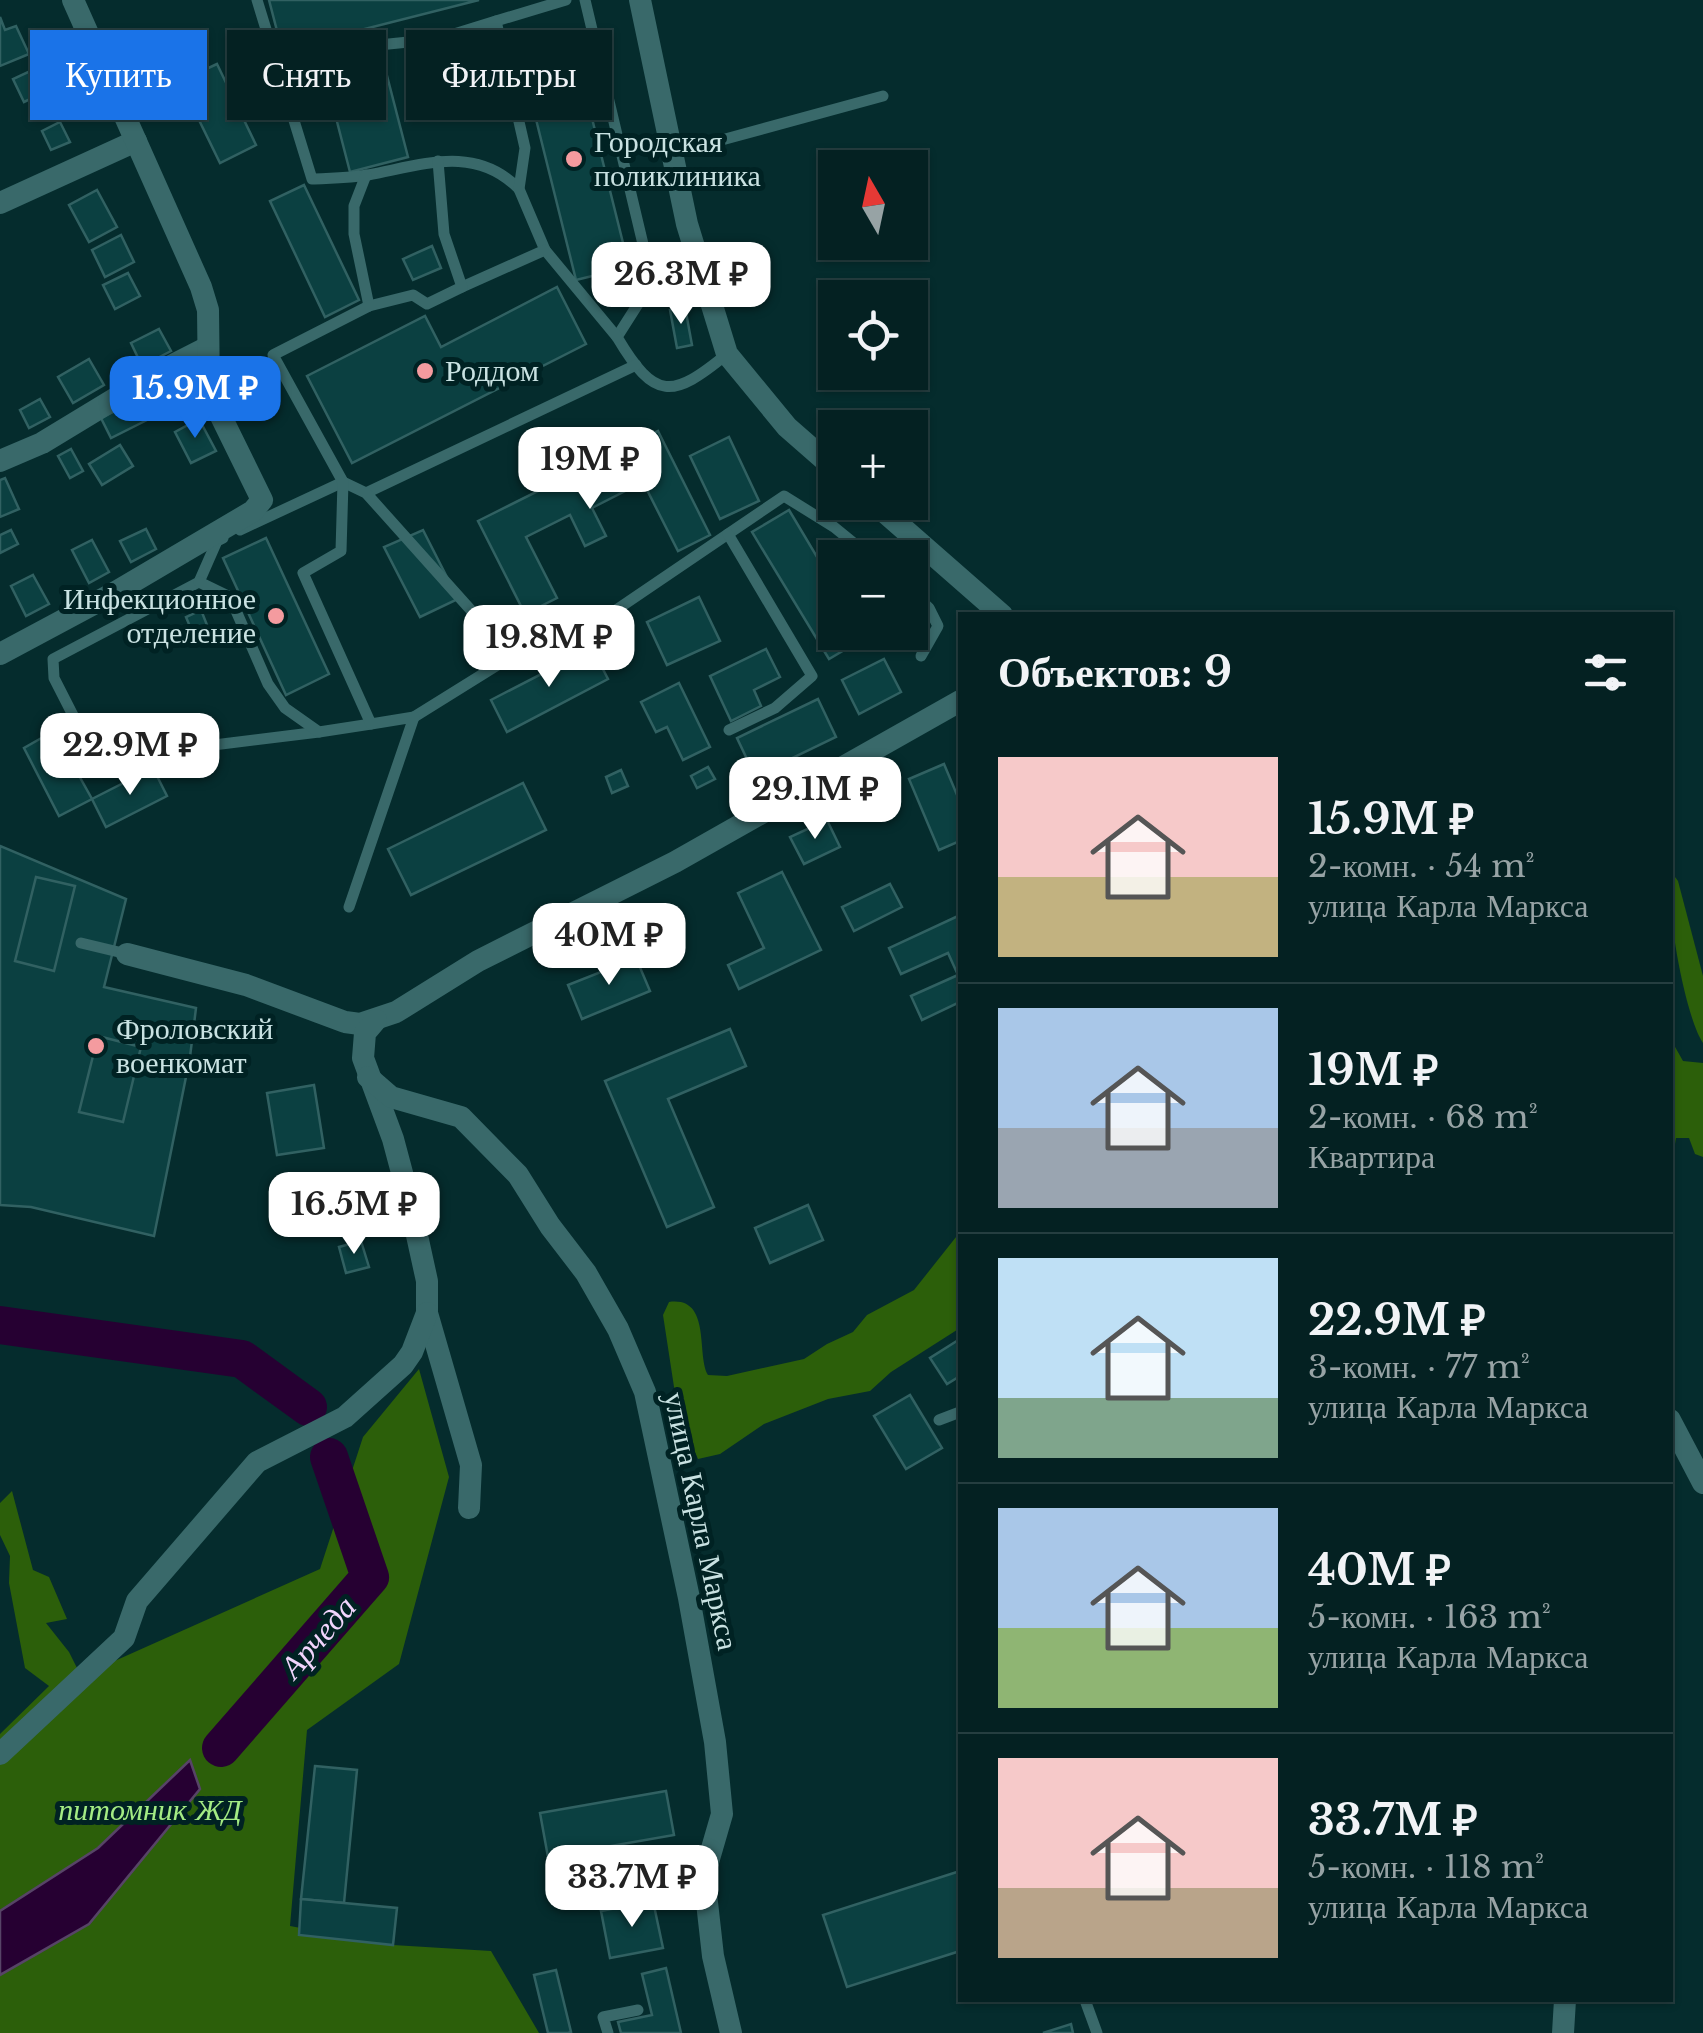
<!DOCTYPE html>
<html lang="ru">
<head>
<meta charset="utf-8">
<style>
  body { margin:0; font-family:"Libre Baskerville",serif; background:#0d292a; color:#f1f3f6; height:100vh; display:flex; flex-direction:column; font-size:38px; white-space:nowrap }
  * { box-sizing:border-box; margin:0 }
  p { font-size:32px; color:#97a3a5 }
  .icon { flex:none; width:55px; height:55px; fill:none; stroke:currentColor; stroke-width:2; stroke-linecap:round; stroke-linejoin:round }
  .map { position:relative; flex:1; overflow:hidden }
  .side { position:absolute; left:958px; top:612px; width:715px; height:1390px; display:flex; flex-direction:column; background:#042122; border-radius:0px; box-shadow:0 2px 8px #0004,0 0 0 2px #253e40 }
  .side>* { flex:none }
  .hud { position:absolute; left:30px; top:30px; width:778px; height:90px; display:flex; gap:20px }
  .needle { width:65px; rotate:351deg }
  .buttons { position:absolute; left:818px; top:150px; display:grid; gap:20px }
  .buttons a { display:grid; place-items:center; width:110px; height:110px; border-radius:0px; background:#042122; box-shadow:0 2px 8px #0004,0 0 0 2px #253e40; font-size:50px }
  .price { position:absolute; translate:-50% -85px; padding:0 22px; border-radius:20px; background:#fff; color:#222; font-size:32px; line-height:65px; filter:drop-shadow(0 2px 5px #0008) }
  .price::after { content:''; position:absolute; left:50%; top:60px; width:30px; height:22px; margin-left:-15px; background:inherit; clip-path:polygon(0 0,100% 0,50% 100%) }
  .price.active { background:#1a73e8; color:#fff }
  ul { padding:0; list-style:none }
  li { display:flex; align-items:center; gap:30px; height:250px; padding:0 40px }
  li+li { border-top:2px solid #253e40 }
  li span { display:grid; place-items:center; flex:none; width:280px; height:200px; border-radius:0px; color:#555 }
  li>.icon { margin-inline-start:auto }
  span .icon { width:120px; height:120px; fill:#fffc; stroke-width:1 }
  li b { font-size:42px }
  h2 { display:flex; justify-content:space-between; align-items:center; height:120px; padding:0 40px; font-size:42px }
  .chip { padding:0 35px; border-radius:0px; background:#042122; box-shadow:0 2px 8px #0004,0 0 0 2px #253e40; font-size:35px; line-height:90px }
  .chip.active { background:#1a73e8; color:#fff }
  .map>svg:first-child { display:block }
  .forest { fill:#2c5f0a }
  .water { fill:#260032; stroke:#574467; stroke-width:2.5 }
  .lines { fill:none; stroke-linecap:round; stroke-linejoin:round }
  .river { stroke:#260032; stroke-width:38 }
  .building { fill:#0b4041; stroke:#316162; stroke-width:2.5 }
  .service { stroke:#39696a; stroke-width:11 }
  .minor { stroke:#39696a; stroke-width:22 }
  .poi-dot { fill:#f49b9f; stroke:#002223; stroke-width:4 }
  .labels { text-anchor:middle; stroke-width:10; stroke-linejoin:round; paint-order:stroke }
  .poi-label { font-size:30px; fill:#c9e2e2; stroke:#002223; text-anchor:start }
  .street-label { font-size:30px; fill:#c9e2e2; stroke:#002223 }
  .park-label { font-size:30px; font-style:italic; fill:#a4ec84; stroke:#002223 }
  .water-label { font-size:32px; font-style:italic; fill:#f1d5fd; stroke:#002223 }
</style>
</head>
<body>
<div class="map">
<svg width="1703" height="2033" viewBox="0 0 1703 2033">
  <rect width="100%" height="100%" fill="#052c2d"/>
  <!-- forest -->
  <g class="forest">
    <path d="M1672,873L1678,881L1703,976V1043C1685,1017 1664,902 1672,873Z"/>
    <path d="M1670,1038L1683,1061L1703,1063V1157L1695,1154L1689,1138H1676L1670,1174Z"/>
    <path d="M960,1232V1328L891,1372L870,1391L828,1399L764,1424L720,1454L698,1459L678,1413L663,1315L669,1302C712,1296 696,1355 708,1375L727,1376L804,1359L827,1344L853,1332L867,1315L914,1290Z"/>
    <path d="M419,1369L449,1477L399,1664L307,1730L290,1926L393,1945L491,1951L539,2033H0V1734L49,1686L25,1668L9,1583L10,1556L0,1535V1503L12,1491L33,1570L49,1577L67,1619L46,1623L69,1652L81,1676L320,1569L363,1437Z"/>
  </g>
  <!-- water -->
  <path class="water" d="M190,1760L200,1789L89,1924L0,1975V1911L98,1848Z"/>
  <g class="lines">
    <!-- river -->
    <g class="river">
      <path d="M0,1325L242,1359L308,1407"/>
      <path d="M221,1748L370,1577L329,1457"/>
    </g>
  </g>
  <!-- building -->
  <g class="building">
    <path d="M269,0H479L282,50Z"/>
    <path d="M0,17L5,30L16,26L29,54L0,66Z"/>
    <path d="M572,38L629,267L576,280L519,51Z"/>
    <path d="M488,49L502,99L471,108L457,58Z"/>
    <path d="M217,64L256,145L220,163L180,81Z"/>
    <path d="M39,67L49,90L24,102L13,79Z"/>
    <path d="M385,68L408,157L350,172L327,83Z"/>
    <path d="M60,122L70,142L51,150L42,131Z"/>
    <path d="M304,185L359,300L325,317L270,201Z"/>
    <path d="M97,190L117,227L89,242L69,205Z"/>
    <path d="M121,235L134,262L105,277L92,250Z"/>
    <path d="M432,246L441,268L413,280L403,259Z"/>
    <path d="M128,273L140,296L115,309L103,285Z"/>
    <path d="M557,287L586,344L352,463L307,376L425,316L441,347Z"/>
    <path d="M685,307L692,345L677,348L670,310Z"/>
    <path d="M159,329L171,351L142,366L131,343Z"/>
    <path d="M89,359L104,385L73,403L58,377Z"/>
    <path d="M182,383L190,399L175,406L167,390Z"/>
    <path d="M40,399L50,417L29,428L20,410Z"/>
    <path d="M138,400L147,420L111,438L101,418Z"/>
    <path d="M199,419L216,451L191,463L175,432Z"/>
    <path d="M658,431L710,535L678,551L643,482L592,508L606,536L585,546L570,515L526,537L557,598L525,614L478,521Z"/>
    <path d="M729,437L759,501L720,519L690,456Z"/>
    <path d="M120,445L133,466L102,485L89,464Z"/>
    <path d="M71,449L83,471L70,478L58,456Z"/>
    <path d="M5,478L19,509L0,517V480Z"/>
    <path d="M789,510L835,587V632H863L866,637L829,659L752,532Z"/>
    <path d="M146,529L156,549L131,562L120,541Z"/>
    <path d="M11,530L18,544L0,553V535Z"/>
    <path d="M423,530L458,599L420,617L384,547Z"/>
    <path d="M266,538L329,674L286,695L223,558Z"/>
    <path d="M92,540L109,572L89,583L72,550Z"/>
    <path d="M33,575L49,604L26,616L11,586Z"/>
    <path d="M699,597L720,641L667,665L647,622Z"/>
    <path d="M201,610L209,630L194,636L186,617Z"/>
    <path d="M592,648L608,679L507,732L491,700Z"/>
    <path d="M766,649L780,677L754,690L761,706L731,721L710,676Z"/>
    <path d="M884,659L901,692L859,714L842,680Z"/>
    <path d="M679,683L710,747L683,760L667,727L656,732L641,702Z"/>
    <path d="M818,699L836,737L755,776L737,738Z"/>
    <path d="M54,731L92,799L59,816L24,748Z"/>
    <path d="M944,764L960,802V841L939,850L909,779Z"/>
    <path d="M708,767L715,779L697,788L691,776Z"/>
    <path d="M153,768L167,796L106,827L92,799Z"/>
    <path d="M621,770L628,786L612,793L606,777Z"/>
    <path d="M523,783L546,830L411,895L388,849Z"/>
    <path d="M827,820L840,847L804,864L790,837Z"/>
    <path d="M0,846L126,899L104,987L196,1008L190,1057L154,1236L31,1207L0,1205Z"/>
    <path d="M782,872L821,950L739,989L728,965L764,948L738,893Z"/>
    <path d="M36,877L75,886L54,971L15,961Z"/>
    <path d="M890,884L902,907L854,931L842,907Z"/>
    <path d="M958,916L960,1002L922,1020L911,996L958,975L948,953L901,974L889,948Z"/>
    <path d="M636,958L650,991L582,1019L568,985Z"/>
    <path d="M730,1029L746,1066L668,1099L714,1207L667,1227L605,1081Z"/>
    <path d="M98,1036L141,1047L123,1122L79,1112Z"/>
    <path d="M314,1085L324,1148L277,1155L267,1093Z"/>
    <path d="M347,1199L354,1224L326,1232L319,1207Z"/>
    <path d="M808,1205L823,1240L770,1263L755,1228Z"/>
    <path d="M361,1241L369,1267L346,1273L339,1247Z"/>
    <path d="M960,1339V1376L947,1384L930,1358Z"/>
    <path d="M910,1395L942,1448L906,1469L874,1416Z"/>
    <path d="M315,1766L357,1770L344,1903L301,1899Z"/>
    <path d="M666,1791L674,1835L548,1857L540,1813Z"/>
    <path d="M960,1871V1951L847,1987L823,1915Z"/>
    <path d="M301,1899L397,1908L393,1945L299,1935Z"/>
    <path d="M653,1901L663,1948L610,1958L601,1911Z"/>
    <path d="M666,1968L681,2033H621L618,2022L652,2015L642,1974Z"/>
    <path d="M556,1970L571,2032L568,2033H548L534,1975Z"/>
    <path d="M1071,2024L1073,2033H1043Z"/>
  </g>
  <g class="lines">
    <!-- service -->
    <g class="service">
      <path d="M257,0L312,179C331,178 350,178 368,175C422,165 475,144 519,189"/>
      <path d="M585,0L652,282L617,337C655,401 672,399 727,354"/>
      <path d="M496,21L566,0"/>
      <path d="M279,70L369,46L438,39L496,21L525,148L519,189L545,250"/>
      <path d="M672,150L707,144L883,96"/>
      <path d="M366,175L354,206V234L369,306"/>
      <path d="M462,287L545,250L617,337"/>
      <path d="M366,493L636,365"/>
      <path d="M240,530L343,482L366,493L512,656L594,625L784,496L834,527L872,558"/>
      <path d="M728,534L812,676L775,708L729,730"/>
      <path d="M223,538L217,541L199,582L53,659L54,678L80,729L125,756L319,732"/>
      <path d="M199,582L230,597L268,684L285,708L319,732L371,724"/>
      <path d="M910,590L929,608L938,626L921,656"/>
      <path d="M414,717L512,656"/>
      <path d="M349,907L414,717L371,724L303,573L341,551L343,482L273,355L369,306L413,295L427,304L462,287L444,234L438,161"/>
      <path d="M81,943L127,954"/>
      <path d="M939,1420L960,1412"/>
      <path d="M1085,2000L1097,2033"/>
      <path d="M608,2033L603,2017L638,2010"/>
    </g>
    <!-- minor -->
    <g class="minor">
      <path d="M640,0L687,224L727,354L787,427L835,469"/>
      <path d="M0,203L136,141"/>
      <path d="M0,461L42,443L159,372L208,347"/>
      <path d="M873,502L1002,615"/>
      <path d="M0,654L114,593L253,511L262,500L209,392L208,310L201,287L73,0"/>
      <path d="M127,954L246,985L345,1022L360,1024L396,1012L478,961L675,862L960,701"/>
      <path d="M376,1020L365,1033L363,1058L393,1139L409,1199L427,1281V1313L471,1465L469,1508"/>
      <path d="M368,1077L391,1097L461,1117L518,1175L550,1226L586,1273L618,1329L645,1392L689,1598L715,1742L722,1814L704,1876L713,1956L731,2033"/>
      <path d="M1670,1420L1703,1483"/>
      <path d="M0,1754L124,1638L137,1601L257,1462L345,1417L403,1365L412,1352L427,1313"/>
      <path d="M1563,2033L1565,2000"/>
    </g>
  </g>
  <!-- markers -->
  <g class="poi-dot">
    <circle cx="574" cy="159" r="10"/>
    <circle cx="425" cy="371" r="10"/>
    <circle cx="276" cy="616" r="10"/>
    <circle cx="96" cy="1046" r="10"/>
  </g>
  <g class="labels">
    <!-- poi labels -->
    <g class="poi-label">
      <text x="594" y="152">Городская<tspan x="594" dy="34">поликлиника</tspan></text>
      <text x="445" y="381">Роддом</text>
      <text x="256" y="609" text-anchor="end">Инфекционное<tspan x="256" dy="34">отделение</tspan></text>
      <text x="116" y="1039">Фроловский<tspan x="116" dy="34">военкомат</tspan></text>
    </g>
    <!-- street labels -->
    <g class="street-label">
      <text transform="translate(701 1521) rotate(78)" y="10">улица Карла Маркса</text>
    </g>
    <!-- park labels -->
    <g class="park-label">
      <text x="150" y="1820">питомник ЖД</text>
    </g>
    <!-- water labels -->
    <g class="water-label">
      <text transform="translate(318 1637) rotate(-49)" y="11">Арчеда</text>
    </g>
  </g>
</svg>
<div class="buttons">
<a><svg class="needle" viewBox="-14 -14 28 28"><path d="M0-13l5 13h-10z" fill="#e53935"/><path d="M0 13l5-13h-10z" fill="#97a3a5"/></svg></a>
<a><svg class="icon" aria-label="locate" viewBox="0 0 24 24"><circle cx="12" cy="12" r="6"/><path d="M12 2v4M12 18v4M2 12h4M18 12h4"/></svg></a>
<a>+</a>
<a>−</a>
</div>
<b class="price" style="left:681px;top:327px">26.3M ₽</b>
<b class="price active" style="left:195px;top:441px">15.9M ₽</b>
<b class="price" style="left:590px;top:512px">19M ₽</b>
<b class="price" style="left:549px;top:690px">19.8M ₽</b>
<b class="price" style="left:130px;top:798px">22.9M ₽</b>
<b class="price" style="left:815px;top:842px">29.1M ₽</b>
<b class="price" style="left:609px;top:988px">40M ₽</b>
<b class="price" style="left:354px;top:1257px">16.5M ₽</b>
<b class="price" style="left:632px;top:1930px">33.7M ₽</b>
<div class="hud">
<a class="chip active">Купить</a>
<a class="chip">Снять</a>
<a class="chip">Фильтры</a>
</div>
<section class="side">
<h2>Объектов: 9<svg class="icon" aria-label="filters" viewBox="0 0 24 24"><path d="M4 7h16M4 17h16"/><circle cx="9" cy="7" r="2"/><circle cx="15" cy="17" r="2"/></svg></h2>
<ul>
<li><span style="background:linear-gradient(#f6c9c9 60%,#c2b280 0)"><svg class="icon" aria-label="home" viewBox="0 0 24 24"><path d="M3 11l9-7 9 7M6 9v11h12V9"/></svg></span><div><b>15.9M ₽</b><p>2-комн. · 54 m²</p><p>улица Карла Маркса</p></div></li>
<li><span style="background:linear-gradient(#a9c7e8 60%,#9aa5b1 0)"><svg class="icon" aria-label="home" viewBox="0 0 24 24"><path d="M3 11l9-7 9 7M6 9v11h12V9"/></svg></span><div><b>19M ₽</b><p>2-комн. · 68 m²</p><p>Квартира</p></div></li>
<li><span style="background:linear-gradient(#bfe0f5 70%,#7fa58c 0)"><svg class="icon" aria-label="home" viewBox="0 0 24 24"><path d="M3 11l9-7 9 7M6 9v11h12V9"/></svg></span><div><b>22.9M ₽</b><p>3-комн. · 77 m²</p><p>улица Карла Маркса</p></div></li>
<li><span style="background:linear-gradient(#a9c7e8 60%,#8fb573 0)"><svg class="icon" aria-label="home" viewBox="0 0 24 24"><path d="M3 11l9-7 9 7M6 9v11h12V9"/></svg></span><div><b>40M ₽</b><p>5-комн. · 163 m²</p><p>улица Карла Маркса</p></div></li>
<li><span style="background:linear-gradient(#f6c9c9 65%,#b9a48a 0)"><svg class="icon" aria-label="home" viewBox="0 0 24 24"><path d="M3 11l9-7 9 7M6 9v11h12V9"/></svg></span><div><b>33.7M ₽</b><p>5-комн. · 118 m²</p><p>улица Карла Маркса</p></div></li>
</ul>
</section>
</div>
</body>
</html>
